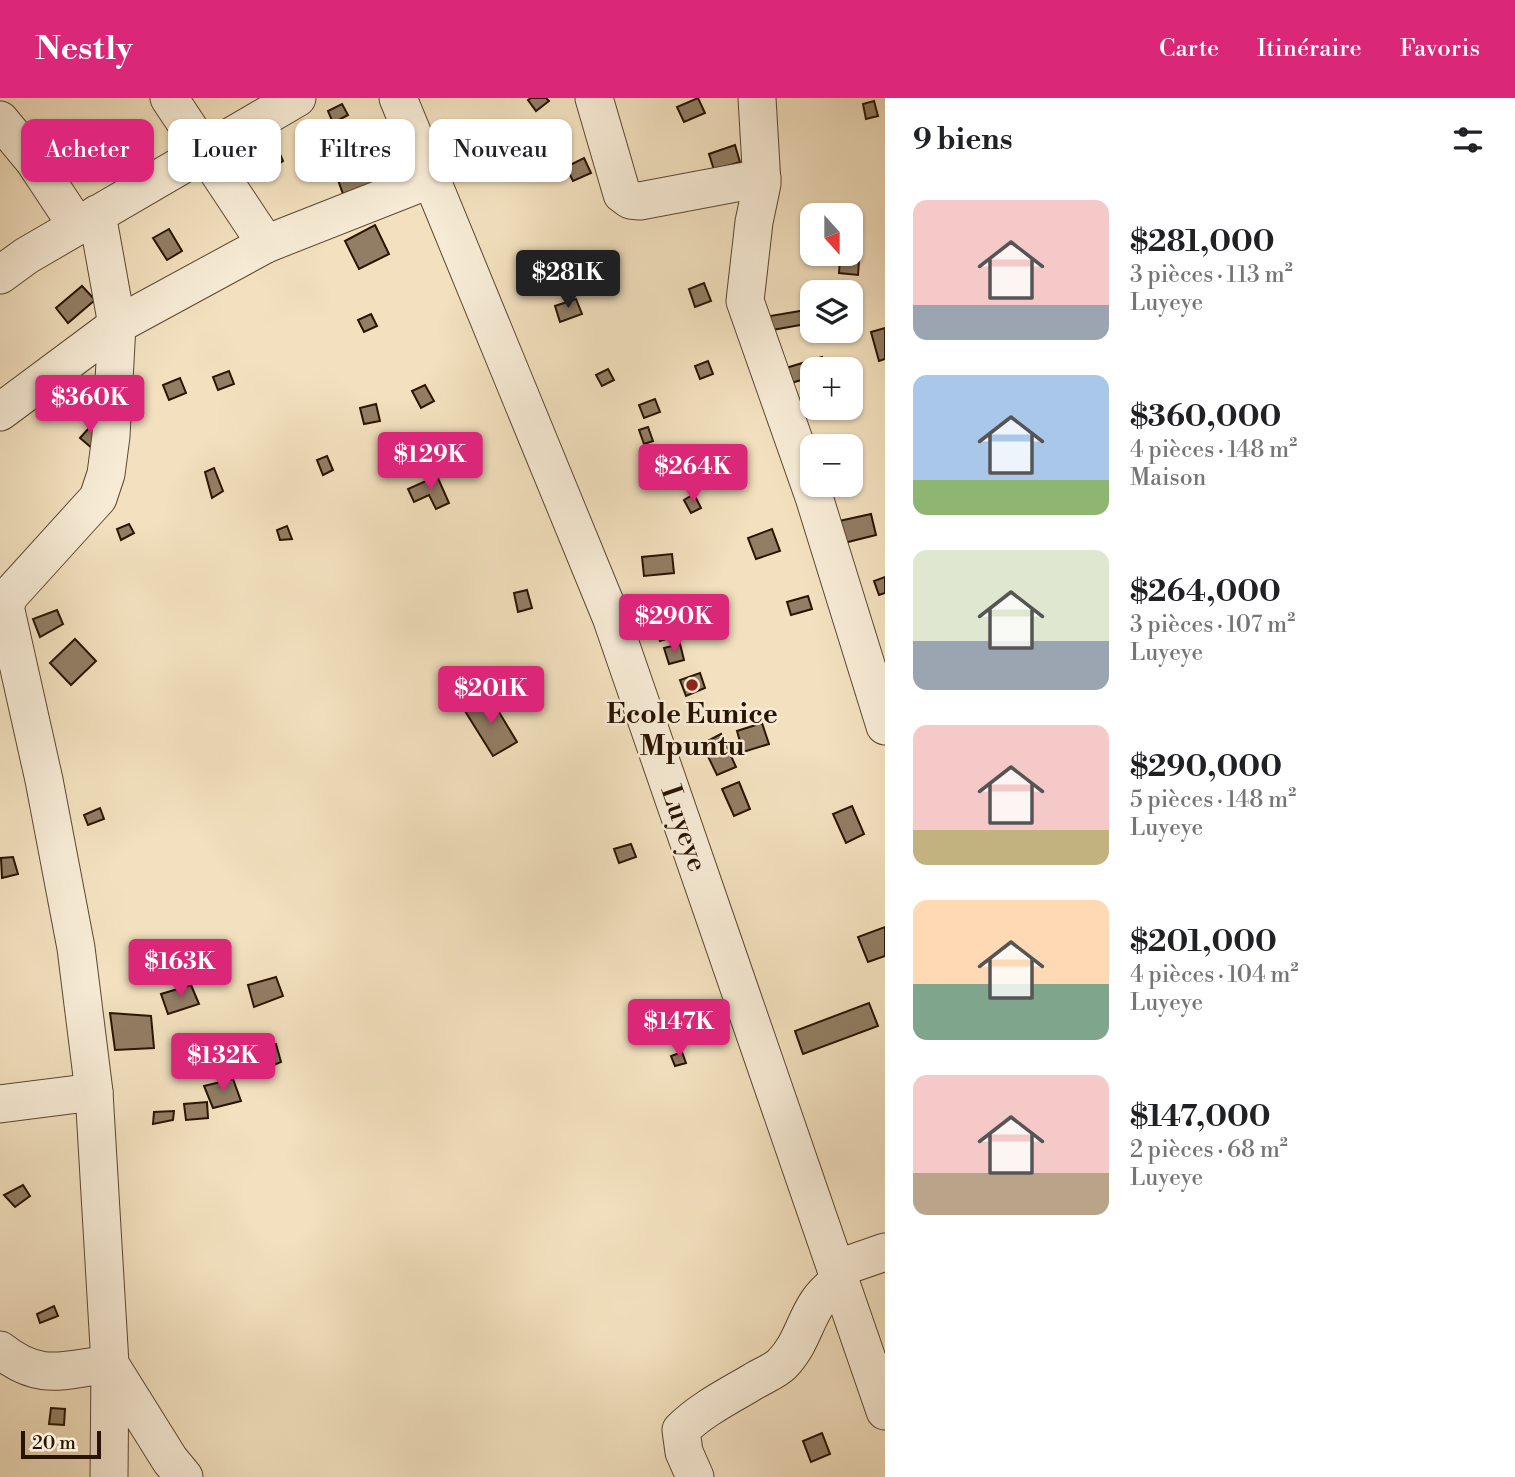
<!DOCTYPE html>
<html lang="fr">
<head>
<meta charset="utf-8">
<style>
  body { margin:0; font-family:"Libre Bodoni",serif; background:#f6f6f6; color:#202124; height:100vh; display:flex; flex-direction:column; font-size:26px; white-space:nowrap }
  * { box-sizing:border-box; margin:0 }
  p { font-size:23px; color:#757577 }
  .icon { flex:none; width:38px; height:38px; fill:none; stroke:currentColor; stroke-width:2; stroke-linecap:round; stroke-linejoin:round }
  .map { position:relative; flex:1; overflow:hidden }
  .sheet { display:flex; flex-direction:column; background:#fff; width:630px }
  .sheet>* { flex:none }
  .guide { position:absolute; left:21px; top:21px; width:665px; height:63px; display:flex; gap:14px }
  .needle { width:46px; rotate:159deg }
  .controls { position:absolute; left:800px; top:105px; display:grid; gap:14px }
  .controls a { display:grid; place-items:center; width:63px; height:63px; border-radius:14px; background:#fff; box-shadow:0 2px 5px #0004; font-size:35px }
  .scale { position:absolute; left:21px; bottom:18px; width:80px; box-sizing:border-box; padding-left:7px; border:4px solid #291402; border-top:0; font-size:19px; line-height:24px; white-space:nowrap; color:#291402; -webkit-text-stroke:5px #f7ebd5; paint-order:stroke }
  .price { position:absolute; translate:-50% -60px; padding:0 16px; border-radius:7px; background:#db2777; color:#fff; font-size:23px; line-height:46px; filter:drop-shadow(0 2px 4px #0008) }
  .price::after { content:''; position:absolute; left:50%; top:42px; width:21px; height:16px; margin-left:-10px; background:inherit; clip-path:polygon(0 0,100% 0,50% 100%) }
  .price.current { background:#222; color:#fff }
  ul { padding:0; list-style:none }
  li { display:flex; align-items:center; gap:21px; height:175px; padding:0 28px }
  li span { display:grid; place-items:center; flex:none; width:196px; height:140px; border-radius:14px; color:#555 }
  li>.icon { margin-inline-start:auto }
  span .icon { width:84px; height:84px; fill:#fffc; stroke-width:1 }
  li b { font-size:30px }
  h2 { display:flex; justify-content:space-between; align-items:center; height:84px; padding:0 28px; font-size:30px }
  .chip { padding:0 24px; border-radius:14px; background:#fff; box-shadow:0 2px 5px #0004; font-size:24px; line-height:63px }
  .chip.current { background:#db2777; color:#fff }
  header { display:flex; align-items:center; gap:42px; box-sizing:border-box; height:98px; padding:0 35px; background:#db2777; color:#fff }
  header strong { font-size:33px }
  nav { display:flex; gap:38px; margin-inline-start:auto; font-size:24px }
  main { display:flex; flex:1; min-height:0 }
  .map>svg:first-child { display:block }
  .building { fill:#927e64; stroke:#291402; stroke-width:2 }
  .lines { fill:none; stroke-linecap:round; stroke-linejoin:round }
  .minor-casing { stroke:#5b4731; stroke-width:39 }
  .minor { stroke:#f7ebd5; stroke-width:37 }
  .poi-dot { fill:#8f2418; stroke:#f7ebd5; stroke-width:2.5 }
  .labels { text-anchor:middle; stroke-width:5; stroke-linejoin:round; paint-order:stroke }
  .poi-label { font-size:28px; font-weight:bold; fill:#291402; stroke:#f7ebd5 }
  .street-label { font-size:28px; fill:#291402; stroke:#f7ebd5 }
</style>
</head>
<body>
<header>
<strong>Nestly</strong>
<nav><a>Carte</a><a>Itinéraire</a><a>Favoris</a></nav>
</header>
<main>
<div class="map">
<svg width="885" height="1379" viewBox="0 0 885 1379">
  <rect width="100%" height="100%" fill="#f2e0be"/>
  <filter id="stains"><feTurbulence type="fractalNoise" baseFrequency=".00286" numOctaves="4"/><feColorMatrix values="0 0 0 0 .2 0 0 0 0 .09 0 0 0 0 .02 0 0 0 .5 -.17"/></filter>
  <radialGradient id="worn" r=".72"><stop offset=".6" stop-color="#630" stop-opacity="0"/><stop offset="1" stop-color="#630" stop-opacity=".3"/></radialGradient>
  <!-- building -->
  <g class="building">
    <path d="M531,0H546L549,3L536,13L528,2Z"/>
    <path d="M698,0L705,15L684,24L677,9Z"/>
    <path d="M874,3L878,18L866,21L863,6Z"/>
    <path d="M342,6L348,17L333,25L328,13Z"/>
    <path d="M126,35L137,64L105,76L94,47Z"/>
    <path d="M735,47L740,64L714,72L709,56Z"/>
    <path d="M279,54L283,63L271,72L266,61Z"/>
    <path d="M362,54L374,85L343,96L332,65Z"/>
    <path d="M584,60L591,75L573,83L566,69Z"/>
    <path d="M375,127L389,156L359,171L345,143Z"/>
    <path d="M169,131L182,153L167,162L153,140Z"/>
    <path d="M840,161L859,163L858,177L839,175Z"/>
    <path d="M704,185L711,203L695,209L689,191Z"/>
    <path d="M82,188L95,202L68,225L56,210Z"/>
    <path d="M576,201L582,216L560,224L555,208Z"/>
    <path d="M812,211V225L772,232L770,218Z"/>
    <path d="M371,216L377,228L364,234L358,222Z"/>
    <path d="M885,230V261L879,263L871,234Z"/>
    <path d="M822,259L826,271H812V279L791,285L786,270Z"/>
    <path d="M708,263L713,276L700,281L695,268Z"/>
    <path d="M608,271L614,282L602,288L596,277Z"/>
    <path d="M229,273L234,286L218,292L213,279Z"/>
    <path d="M180,280L186,295L169,302L163,287Z"/>
    <path d="M425,287L434,303L421,310L412,293Z"/>
    <path d="M655,301L660,314L644,320L639,307Z"/>
    <path d="M376,306L380,323L364,326L360,310Z"/>
    <path d="M97,321L93,351L80,340Z"/>
    <path d="M648,329L653,343L644,346L639,332Z"/>
    <path d="M327,358L333,372L323,377L317,362Z"/>
    <path d="M697,359H716V377H696Z"/>
    <path d="M214,370L223,393L212,400L205,374Z"/>
    <path d="M437,378L449,405L436,411L429,397L414,404L408,391Z"/>
    <path d="M694,396L701,410L691,415L684,402Z"/>
    <path d="M871,416L876,437L844,445L839,423Z"/>
    <path d="M129,426L134,435L121,442L117,431Z"/>
    <path d="M287,428L292,441L280,442L277,432Z"/>
    <path d="M772,431L780,453L756,461L748,440Z"/>
    <path d="M672,456L674,475L644,478L642,459Z"/>
    <path d="M885,479V495L879,497L874,483Z"/>
    <path d="M527,492L532,510L518,514L514,495Z"/>
    <path d="M666,498L679,537L660,543L648,503Z"/>
    <path d="M808,498L812,511L791,517L787,504Z"/>
    <path d="M57,512L63,526L40,539L33,521Z"/>
    <path d="M75,541L96,563L71,587L50,565Z"/>
    <path d="M680,546L684,562L669,566L664,550Z"/>
    <path d="M700,575L705,590L686,598L680,582Z"/>
    <path d="M490,599L517,644L493,658L465,613Z"/>
    <path d="M762,625L769,646L743,654L737,633Z"/>
    <path d="M721,636L736,669L717,677L702,646Z"/>
    <path d="M739,684L750,711L734,718L722,691Z"/>
    <path d="M852,708L864,736L846,745L833,716Z"/>
    <path d="M100,710L104,721L88,727L84,717Z"/>
    <path d="M631,746L636,759L619,765L614,751Z"/>
    <path d="M13,759L18,776L2,780L1,760Z"/>
    <path d="M885,829V858L868,864L858,839Z"/>
    <path d="M276,879L283,898L254,909L248,887Z"/>
    <path d="M191,887L199,906L168,916L161,896Z"/>
    <path d="M869,905L878,928L803,956L795,933Z"/>
    <path d="M110,915L151,918L154,950L115,952Z"/>
    <path d="M276,946L281,964L265,971L258,951Z"/>
    <path d="M682,954L686,965L675,968L671,958Z"/>
    <path d="M205,955L206,970L180,972L178,957Z"/>
    <path d="M233,981L241,1003L213,1010L204,988Z"/>
    <path d="M207,1004L208,1020L186,1022L184,1006Z"/>
    <path d="M174,1013L173,1022L153,1026L154,1014Z"/>
    <path d="M23,1087L30,1098L15,1109L4,1097Z"/>
    <path d="M54,1208L58,1218L40,1225L37,1216Z"/>
    <path d="M51,1310L65,1311L64,1327L49,1326Z"/>
    <path d="M822,1335L830,1356L811,1364L803,1343Z"/>
  </g>
  <g class="lines">
    <!-- minor casing -->
    <g class="minor-casing">
      <g id="minor">
        <path d="M169,0L266,146"/>
        <path d="M398,0L611,519L885,1313"/>
        <path d="M594,0L622,96L630,102L640,103L762,80"/>
        <path d="M757,0L762,86L754,124L745,203L814,399L885,628"/>
        <path d="M0,22L34,63L77,128"/>
        <path d="M97,116L117,227L111,338L106,376L98,400L10,497L5,508L44,682L76,850L94,994L110,1266L109,1379"/>
        <path d="M0,177L26,158L297,0"/>
        <path d="M0,314L117,227L266,146L431,81"/>
        <path d="M0,1006L94,994"/>
        <path d="M836,1171L885,1154"/>
        <path d="M0,1252C40,1284 62,1272 110,1266L170,1362L184,1379"/>
        <path d="M695,1379L684,1354L681,1332C702,1311 729,1298 754,1283C762,1278 775,1273 782,1266C809,1238 804,1206 840,1183"/>
      </g>
    </g>
    <!-- minor -->
    <use href="#minor" class="minor"/>
  </g>
  <!-- markers -->
  <circle class="poi-dot" cx="692" cy="587" r="7"/>
  <g class="labels">
    <!-- poi labels -->
    <g class="poi-label">
      <text x="692" y="625">Ecole Eunice<tspan x="692" dy="32">Mpuntu</tspan></text>
    </g>
    <!-- street labels -->
    <g class="street-label">
      <text transform="translate(685 730) rotate(71)" y="10">Luyeye</text>
    </g>
  </g>
  <rect width="100%" height="100%" filter="url(#stains)"/>
  <rect width="100%" height="100%" fill="url(#worn)"/>
</svg>
<div class="controls">
<a><svg class="needle" viewBox="-14 -14 28 28"><path d="M0-13l5 13h-10z" fill="#e53935"/><path d="M0 13l5-13h-10z" fill="#757577"/></svg></a>
<a><svg class="icon" aria-label="layers" viewBox="0 0 24 24"><path d="M12 4l9 5-9 5-9-5zM3 14l9 5 9-5"/></svg></a>
<a>+</a>
<a>−</a>
</div>
<div class="scale">20 m</div>
<b class="price current" style="left:568px;top:212px">$281K</b>
<b class="price" style="left:90px;top:337px">$360K</b>
<b class="price" style="left:430px;top:394px">$129K</b>
<b class="price" style="left:693px;top:406px">$264K</b>
<b class="price" style="left:674px;top:556px">$290K</b>
<b class="price" style="left:491px;top:628px">$201K</b>
<b class="price" style="left:180px;top:901px">$163K</b>
<b class="price" style="left:679px;top:961px">$147K</b>
<b class="price" style="left:223px;top:995px">$132K</b>
<div class="guide">
<a class="chip current">Acheter</a>
<a class="chip">Louer</a>
<a class="chip">Filtres</a>
<a class="chip">Nouveau</a>
</div>
</div>
<section class="sheet">
<h2>9 biens<svg class="icon" aria-label="filters" viewBox="0 0 24 24"><path d="M4 7h16M4 17h16"/><circle cx="9" cy="7" r="2"/><circle cx="15" cy="17" r="2"/></svg></h2>
<ul>
<li><span style="background:linear-gradient(#f6c9c9 75%,#9aa5b1 0)"><svg class="icon" aria-label="home" viewBox="0 0 24 24"><path d="M3 11l9-7 9 7M6 9v11h12V9"/></svg></span><div><b>$281,000</b><p>3 pièces · 113 m²</p><p>Luyeye</p></div></li>
<li><span style="background:linear-gradient(#a9c7e8 75%,#8fb573 0)"><svg class="icon" aria-label="home" viewBox="0 0 24 24"><path d="M3 11l9-7 9 7M6 9v11h12V9"/></svg></span><div><b>$360,000</b><p>4 pièces · 148 m²</p><p>Maison</p></div></li>
<li><span style="background:linear-gradient(#dfe7d0 65%,#9aa5b1 0)"><svg class="icon" aria-label="home" viewBox="0 0 24 24"><path d="M3 11l9-7 9 7M6 9v11h12V9"/></svg></span><div><b>$264,000</b><p>3 pièces · 107 m²</p><p>Luyeye</p></div></li>
<li><span style="background:linear-gradient(#f6c9c9 75%,#c2b280 0)"><svg class="icon" aria-label="home" viewBox="0 0 24 24"><path d="M3 11l9-7 9 7M6 9v11h12V9"/></svg></span><div><b>$290,000</b><p>5 pièces · 148 m²</p><p>Luyeye</p></div></li>
<li><span style="background:linear-gradient(#ffd9b3 60%,#7fa58c 0)"><svg class="icon" aria-label="home" viewBox="0 0 24 24"><path d="M3 11l9-7 9 7M6 9v11h12V9"/></svg></span><div><b>$201,000</b><p>4 pièces · 104 m²</p><p>Luyeye</p></div></li>
<li><span style="background:linear-gradient(#f6c9c9 70%,#b9a48a 0)"><svg class="icon" aria-label="home" viewBox="0 0 24 24"><path d="M3 11l9-7 9 7M6 9v11h12V9"/></svg></span><div><b>$147,000</b><p>2 pièces · 68 m²</p><p>Luyeye</p></div></li>
</ul>
</section>
</main>
</body>
</html>
